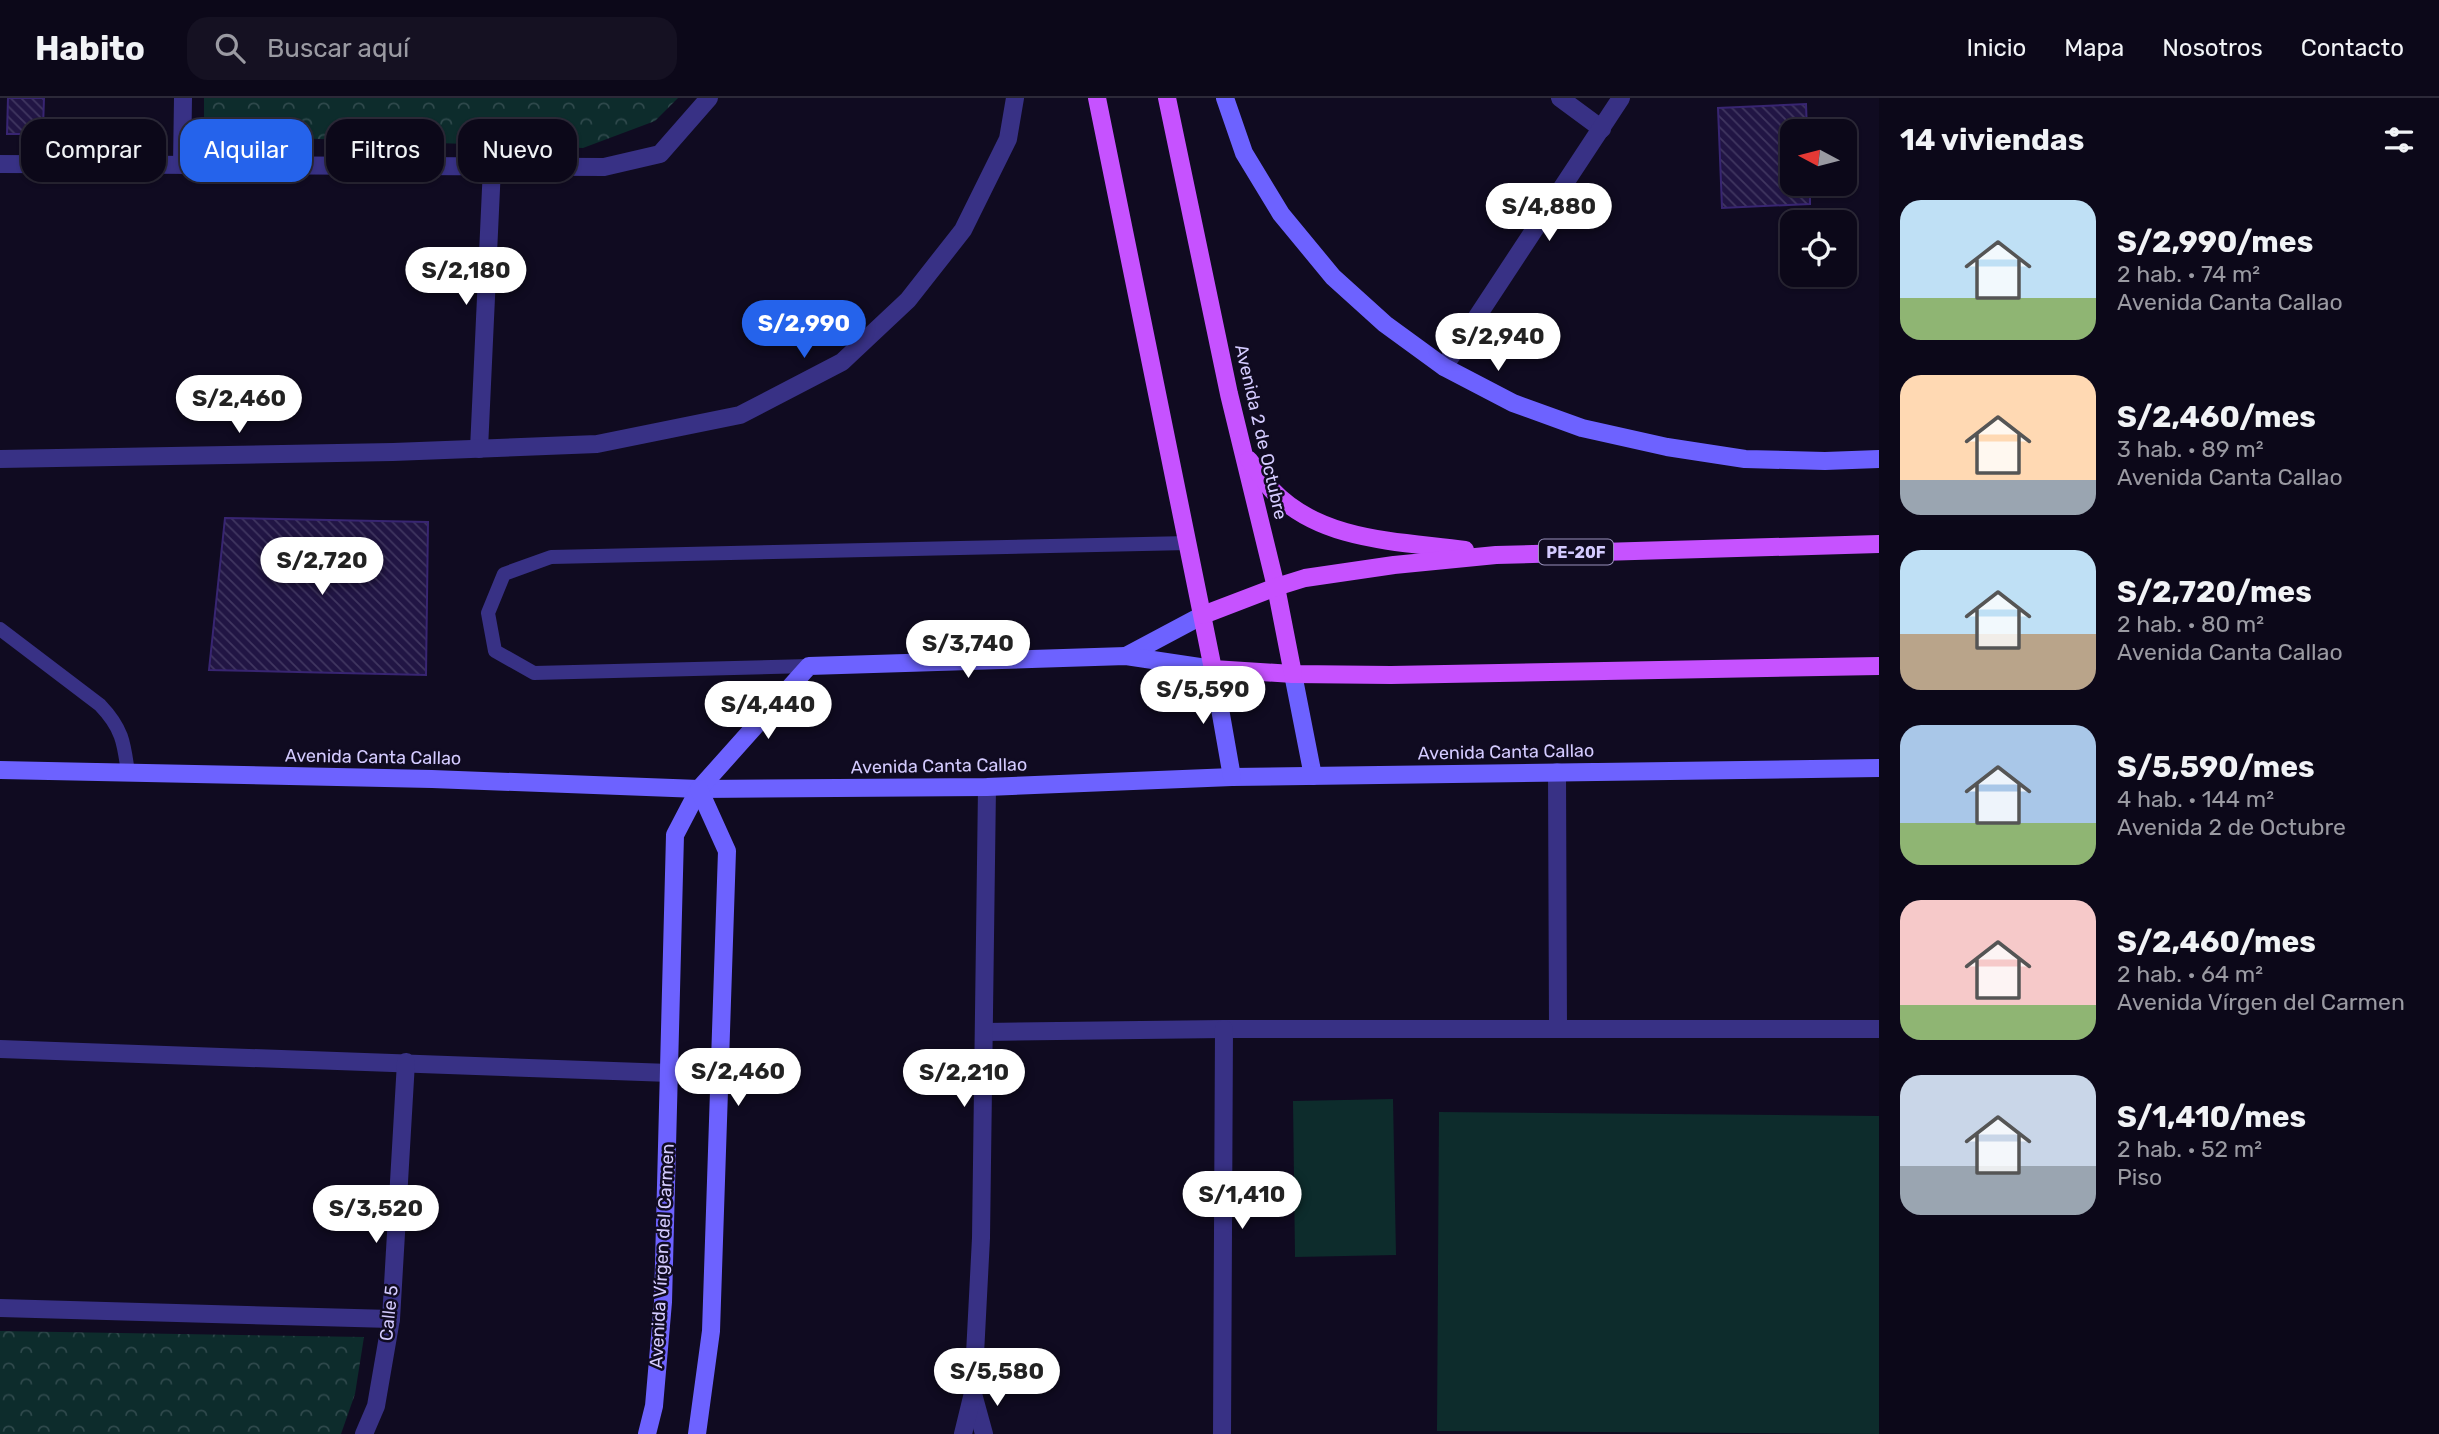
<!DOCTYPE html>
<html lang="es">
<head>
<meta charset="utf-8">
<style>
  body { margin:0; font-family:Rubik,sans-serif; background:#151122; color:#f1f3f6; height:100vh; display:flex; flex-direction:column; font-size:26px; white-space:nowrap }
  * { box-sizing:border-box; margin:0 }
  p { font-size:23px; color:#9a9aa2 }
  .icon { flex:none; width:38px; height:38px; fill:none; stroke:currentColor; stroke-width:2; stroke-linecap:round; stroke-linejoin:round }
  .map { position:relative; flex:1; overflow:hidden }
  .side { display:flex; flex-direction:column; background:#0c0819; width:560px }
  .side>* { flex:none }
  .top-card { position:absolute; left:21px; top:21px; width:665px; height:63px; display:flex; gap:14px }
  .needle { width:46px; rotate:277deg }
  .fabs { position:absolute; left:1780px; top:21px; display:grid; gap:14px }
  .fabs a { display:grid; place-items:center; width:77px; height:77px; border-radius:14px; background:#0c0819; box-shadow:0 2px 5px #0004,0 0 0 2px #2c2938; font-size:35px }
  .price { position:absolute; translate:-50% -60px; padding:0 16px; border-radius:24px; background:#fff; color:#222; font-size:23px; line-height:46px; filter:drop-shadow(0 2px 4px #0008) }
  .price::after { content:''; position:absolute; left:50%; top:42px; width:21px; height:16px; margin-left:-10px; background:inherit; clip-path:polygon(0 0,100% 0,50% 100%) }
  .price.active { background:#2563eb; color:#fff }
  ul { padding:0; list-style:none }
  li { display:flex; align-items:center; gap:21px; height:175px; padding:0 21px }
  li span { display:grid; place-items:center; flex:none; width:196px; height:140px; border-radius:21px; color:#555 }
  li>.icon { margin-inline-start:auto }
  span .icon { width:84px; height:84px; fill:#fffc; stroke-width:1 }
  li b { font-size:30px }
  h2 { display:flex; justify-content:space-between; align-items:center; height:84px; padding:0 21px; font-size:30px }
  .pill { padding:0 24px; border-radius:21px; background:#0c0819; box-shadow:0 2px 5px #0004,0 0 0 2px #2c2938; font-size:24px; line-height:63px }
  .pill.active { background:#2563eb; color:#fff }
  header { display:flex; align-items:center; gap:42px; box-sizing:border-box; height:98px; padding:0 35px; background:#0c0819; border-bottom:2px solid #2c2938 }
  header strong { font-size:33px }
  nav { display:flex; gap:38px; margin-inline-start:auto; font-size:24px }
  .search { width:490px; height:63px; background:#151122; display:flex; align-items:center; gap:18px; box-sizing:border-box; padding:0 24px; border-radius:21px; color:#9a9aa2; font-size:26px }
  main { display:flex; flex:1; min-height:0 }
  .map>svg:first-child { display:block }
  .green { fill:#0d2c2c }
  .park { fill:url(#park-crowns) }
  .building { fill:url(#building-back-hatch); stroke:#382572; stroke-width:2 }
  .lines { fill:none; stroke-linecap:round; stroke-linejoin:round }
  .lane { stroke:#383185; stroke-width:14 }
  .street { stroke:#383185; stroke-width:18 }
  .secondary { stroke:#6d62ff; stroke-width:18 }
  .primary { stroke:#c652ff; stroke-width:18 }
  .labels { text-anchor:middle; stroke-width:5; stroke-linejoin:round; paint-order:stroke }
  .shield { fill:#100b21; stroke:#9991bc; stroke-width:2 }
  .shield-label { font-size:16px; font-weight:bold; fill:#d4cbff }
  .street-label { font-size:18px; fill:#d4cbff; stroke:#100b21 }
</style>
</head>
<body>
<header>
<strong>Habito</strong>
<div class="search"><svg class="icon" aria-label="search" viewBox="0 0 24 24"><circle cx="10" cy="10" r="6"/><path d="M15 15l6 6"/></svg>Buscar aquí</div>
<nav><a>Inicio</a><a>Mapa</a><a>Nosotros</a><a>Contacto</a></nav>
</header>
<main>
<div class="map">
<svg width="1879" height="1336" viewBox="0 0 1879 1336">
  <defs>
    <pattern id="park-crowns" width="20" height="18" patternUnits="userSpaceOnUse" patternTransform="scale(1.75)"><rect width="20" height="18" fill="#0d2c2c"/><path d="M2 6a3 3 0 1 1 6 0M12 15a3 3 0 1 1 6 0" fill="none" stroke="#2f494c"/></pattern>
    <pattern id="building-back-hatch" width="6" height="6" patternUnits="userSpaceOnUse" patternTransform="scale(1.75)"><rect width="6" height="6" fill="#211544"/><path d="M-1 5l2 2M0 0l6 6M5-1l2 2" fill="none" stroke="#403660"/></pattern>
  </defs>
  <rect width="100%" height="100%" fill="#100b21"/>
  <!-- green -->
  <g class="green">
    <path d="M1393,1001L1396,1157L1295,1159L1293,1003Z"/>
    <path d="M1439,1014L1879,1018V1336L1437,1333Z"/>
  </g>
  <!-- park -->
  <g class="park">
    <path d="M204,0H678L655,23L583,50L204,37Z"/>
    <path d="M0,1233L364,1239L355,1296L341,1336H0Z"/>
  </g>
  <!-- building -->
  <g class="building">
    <path d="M8,0H44L43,31H24V36H7Z"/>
    <path d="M1806,6L1807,33H1792V86H1810V106L1722,110L1718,10Z"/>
    <path d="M225,420L428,424L426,577L209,572Z"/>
  </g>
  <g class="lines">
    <!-- lane -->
    <g class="lane">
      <path d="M0,531L100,607C122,630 124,644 128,675"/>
      <path d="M809,568L534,575L495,553L488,515L504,476L551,459L1189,445"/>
    </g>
    <!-- street -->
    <g class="street">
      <path d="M1560,0L1602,31"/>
      <path d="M0,66L604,69L660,56L709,0"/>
      <path d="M182,67L183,0"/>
      <path d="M1444,269L1621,0"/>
      <path d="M479,351L492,69"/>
      <path d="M0,361L393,354L597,346L740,317L842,264L908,202L963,132L1008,41L1015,0"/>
      <path d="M1557,674L1558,930"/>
      <path d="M985,934L1224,931H1879"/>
      <path d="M0,951L670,975"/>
      <path d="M0,1210L391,1221"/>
      <path d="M973,1296L984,1336"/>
      <path d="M364,1336L376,1308L391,1221L406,964"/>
      <path d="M963,1336L973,1295L981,1140L987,689"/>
      <path d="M1222,1336L1224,931"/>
    </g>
    <!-- secondary -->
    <g class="secondary">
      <path d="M1225,0L1244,55L1281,116L1333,179L1385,226L1444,269L1513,305L1582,330L1667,349L1745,361L1825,363L1879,361"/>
      <path d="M1126,558L1203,517"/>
      <path d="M1293,576L1313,678"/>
      <path d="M0,672L432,681L699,691L987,689L1232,679L1879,670"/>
      <path d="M647,1336L654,1308L663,1204L675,737L699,691L809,568L1126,558L1213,571L1232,679"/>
      <path d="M697,1336L711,1233L727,753L699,691"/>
    </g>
    <!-- primary -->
    <g class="primary">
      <path d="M1097,0L1213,571L1293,576L1391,577L1879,568"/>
      <path d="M1167,0L1229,296L1276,489L1293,576"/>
      <path d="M1249,362C1257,372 1264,383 1272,392C1321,444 1399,443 1465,452"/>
      <path d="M1203,517L1276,489L1305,480L1394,467L1496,457L1879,446"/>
    </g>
  </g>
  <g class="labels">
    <!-- shield labels -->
    <rect class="shield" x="1539" y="441.5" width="74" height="25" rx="5"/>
    <g class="shield-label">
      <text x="1576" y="460">PE-20F</text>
    </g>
    <!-- street labels -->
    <g class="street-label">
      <text transform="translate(1261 334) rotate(77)" y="6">Avenida 2 de Octubre</text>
      <text transform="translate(1506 654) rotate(-1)" y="6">Avenida Canta Callao</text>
      <text transform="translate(373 659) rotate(1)" y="6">Avenida Canta Callao</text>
      <text transform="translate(939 668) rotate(-1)" y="6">Avenida Canta Callao</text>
      <text transform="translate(662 1158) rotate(-87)" y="6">Avenida Vírgen del Carmen</text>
      <text transform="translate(389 1215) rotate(-84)" y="6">Calle 5</text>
    </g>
  </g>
</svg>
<div class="fabs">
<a><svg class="needle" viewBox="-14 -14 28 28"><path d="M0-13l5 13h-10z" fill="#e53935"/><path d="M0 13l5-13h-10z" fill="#9a9aa2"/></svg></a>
<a><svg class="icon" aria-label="locate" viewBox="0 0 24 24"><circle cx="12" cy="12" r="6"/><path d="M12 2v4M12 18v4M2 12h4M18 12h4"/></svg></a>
</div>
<b class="price" style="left:1549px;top:145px">S/4,880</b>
<b class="price" style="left:466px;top:209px">S/2,180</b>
<b class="price active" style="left:804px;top:262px">S/2,990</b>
<b class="price" style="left:1498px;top:275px">S/2,940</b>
<b class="price" style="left:239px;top:337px">S/2,460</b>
<b class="price" style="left:322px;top:499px">S/2,720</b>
<b class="price" style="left:968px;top:582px">S/3,740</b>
<b class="price" style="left:1203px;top:628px">S/5,590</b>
<b class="price" style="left:768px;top:643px">S/4,440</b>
<b class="price" style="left:738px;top:1010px">S/2,460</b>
<b class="price" style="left:964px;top:1011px">S/2,210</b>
<b class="price" style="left:1242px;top:1133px">S/1,410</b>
<b class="price" style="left:376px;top:1147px">S/3,520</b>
<b class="price" style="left:997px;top:1310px">S/5,580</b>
<div class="top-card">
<a class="pill">Comprar</a>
<a class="pill active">Alquilar</a>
<a class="pill">Filtros</a>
<a class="pill">Nuevo</a>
</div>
</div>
<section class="side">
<h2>14 viviendas<svg class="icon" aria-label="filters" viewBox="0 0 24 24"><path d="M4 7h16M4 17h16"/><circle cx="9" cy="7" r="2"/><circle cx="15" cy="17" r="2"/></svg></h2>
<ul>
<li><span style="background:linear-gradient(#bfe0f5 70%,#8fb573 0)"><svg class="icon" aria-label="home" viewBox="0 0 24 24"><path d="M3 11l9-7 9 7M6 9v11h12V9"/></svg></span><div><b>S/2,990/mes</b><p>2 hab. · 74 m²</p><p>Avenida Canta Callao</p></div></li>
<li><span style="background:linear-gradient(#ffd9b3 75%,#9aa5b1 0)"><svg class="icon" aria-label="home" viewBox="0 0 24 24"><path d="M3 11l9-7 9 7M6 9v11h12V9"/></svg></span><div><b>S/2,460/mes</b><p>3 hab. · 89 m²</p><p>Avenida Canta Callao</p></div></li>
<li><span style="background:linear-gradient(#bfe0f5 60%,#b9a48a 0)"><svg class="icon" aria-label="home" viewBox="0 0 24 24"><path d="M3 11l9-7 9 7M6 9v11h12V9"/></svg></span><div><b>S/2,720/mes</b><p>2 hab. · 80 m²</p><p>Avenida Canta Callao</p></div></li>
<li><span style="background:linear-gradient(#a9c7e8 70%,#8fb573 0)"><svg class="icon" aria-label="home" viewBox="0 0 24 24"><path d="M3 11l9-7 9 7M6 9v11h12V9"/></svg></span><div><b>S/5,590/mes</b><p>4 hab. · 144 m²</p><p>Avenida 2 de Octubre</p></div></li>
<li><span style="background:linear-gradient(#f6c9c9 75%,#8fb573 0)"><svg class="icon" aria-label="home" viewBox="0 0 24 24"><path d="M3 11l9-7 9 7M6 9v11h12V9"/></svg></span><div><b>S/2,460/mes</b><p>2 hab. · 64 m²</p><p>Avenida Vírgen del Carmen</p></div></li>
<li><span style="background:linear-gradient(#c9d6e8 65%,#9aa5b1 0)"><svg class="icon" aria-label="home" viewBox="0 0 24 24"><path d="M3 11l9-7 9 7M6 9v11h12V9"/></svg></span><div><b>S/1,410/mes</b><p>2 hab. · 52 m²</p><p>Piso</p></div></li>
</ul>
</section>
</main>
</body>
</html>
